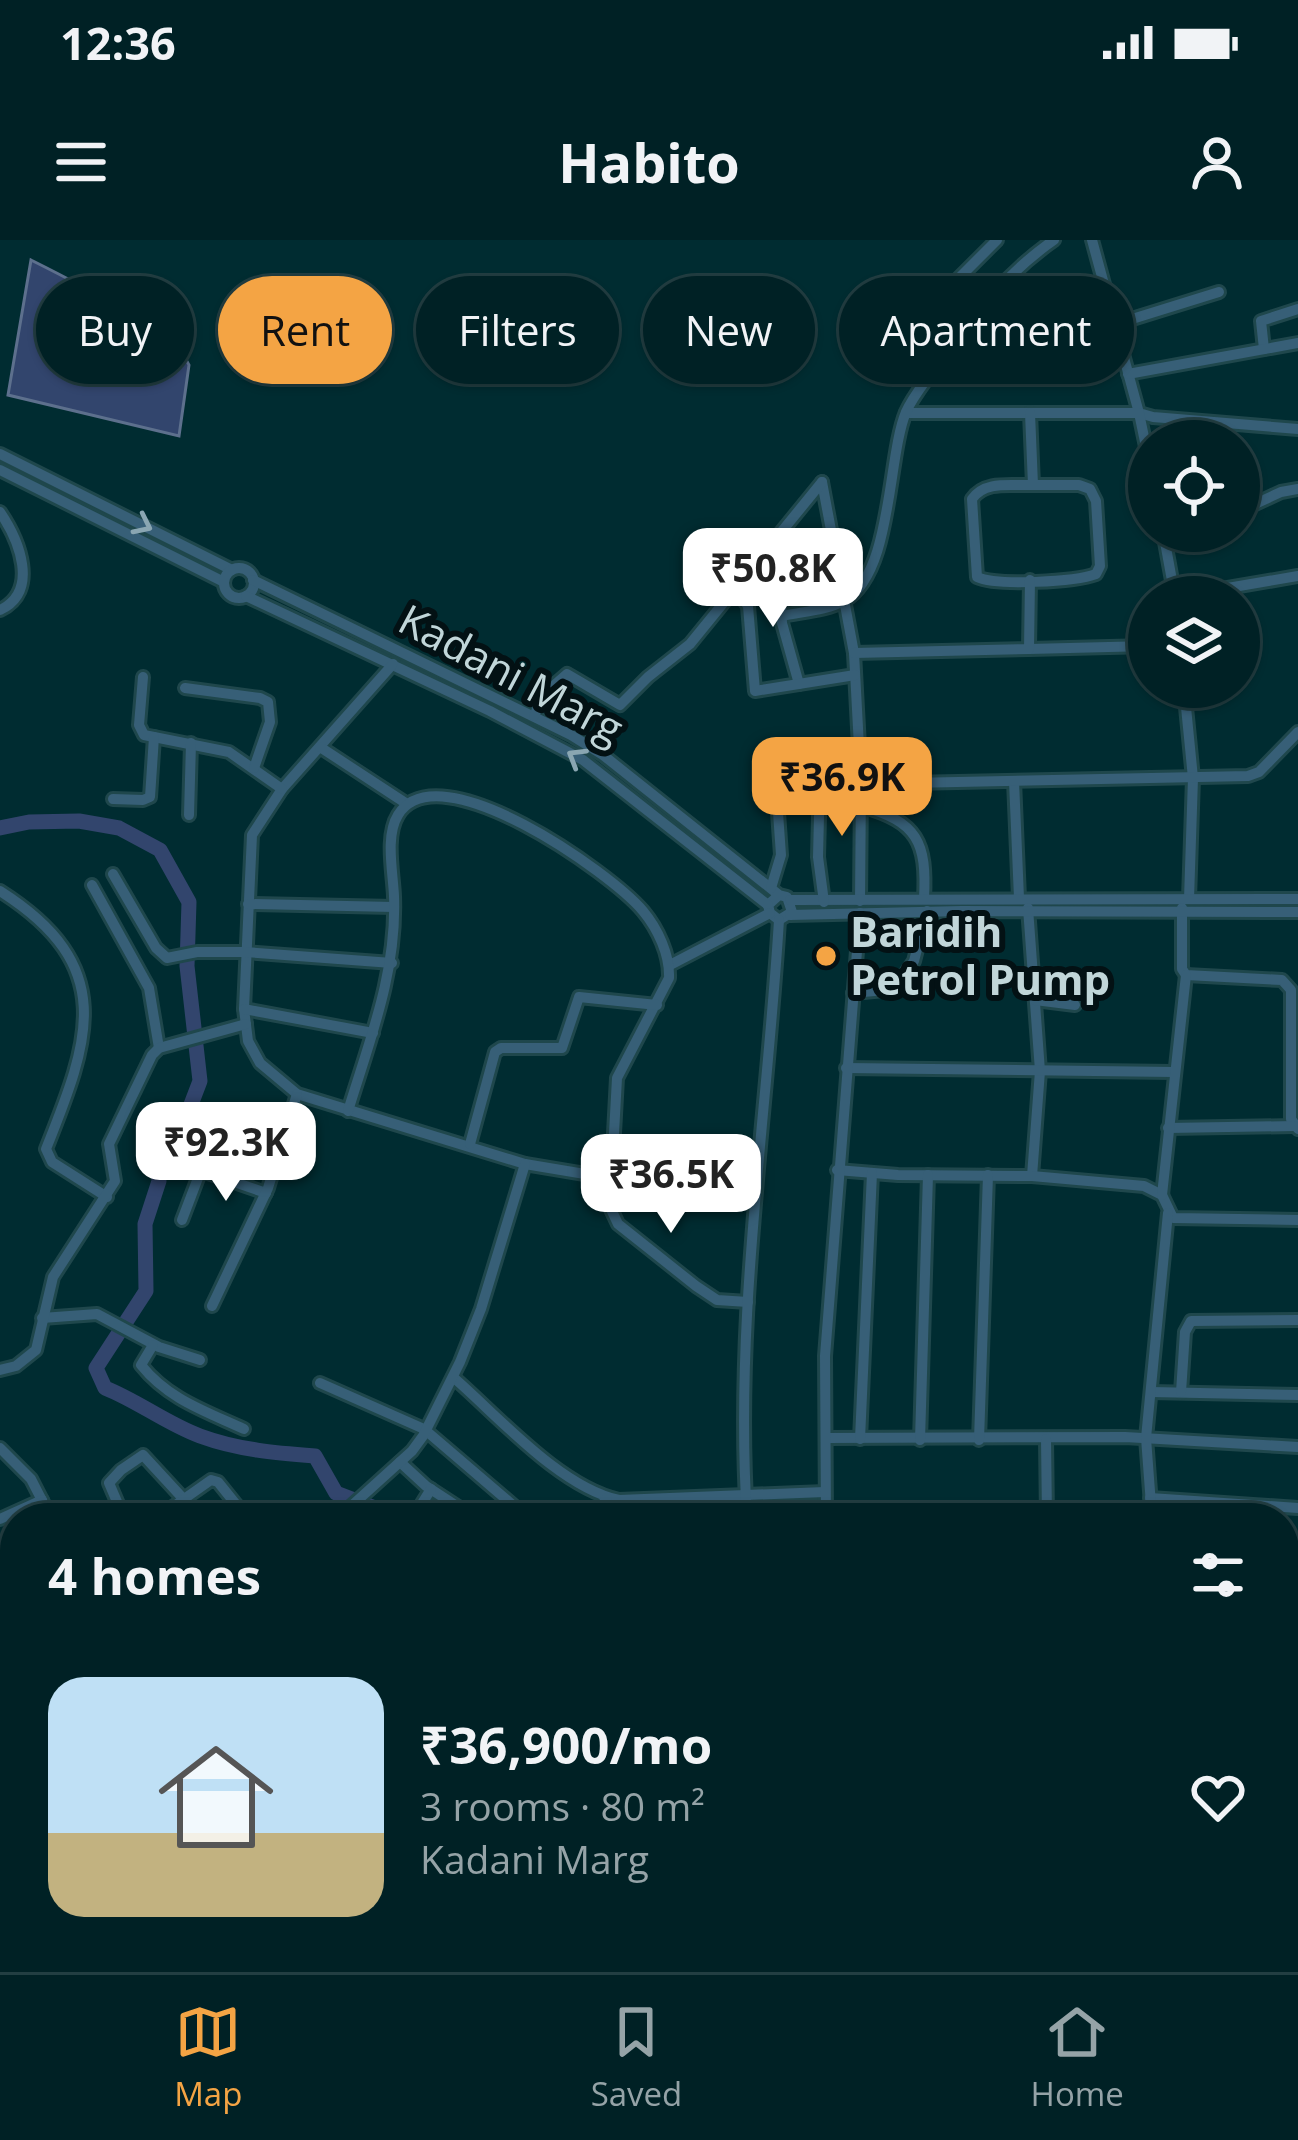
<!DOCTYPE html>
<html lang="en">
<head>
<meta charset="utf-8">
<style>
  body { margin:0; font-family:"Open Sans",sans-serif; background:#0e2e32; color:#f1f3f6; height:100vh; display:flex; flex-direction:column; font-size:45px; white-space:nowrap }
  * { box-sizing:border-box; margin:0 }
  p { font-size:39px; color:#95a3a7 }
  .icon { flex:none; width:66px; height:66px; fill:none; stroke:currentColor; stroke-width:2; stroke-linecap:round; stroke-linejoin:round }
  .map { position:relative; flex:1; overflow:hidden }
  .panel { position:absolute; left:0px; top:1263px; width:1299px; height:471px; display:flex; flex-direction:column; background:#002125; border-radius:48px 48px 0 0; box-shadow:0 3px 9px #0004,0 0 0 3px #223e42 }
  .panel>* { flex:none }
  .top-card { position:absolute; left:36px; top:36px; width:1227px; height:108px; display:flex; gap:24px }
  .tools { position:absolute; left:1128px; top:180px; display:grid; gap:24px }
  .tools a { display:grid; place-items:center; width:132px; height:132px; border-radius:50%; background:#002125; box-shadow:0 3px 9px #0004,0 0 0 3px #223e42; font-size:60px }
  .price { position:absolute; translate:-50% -102px; padding:0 27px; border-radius:24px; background:#fff; color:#222; font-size:39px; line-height:78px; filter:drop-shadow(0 3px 6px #0008) }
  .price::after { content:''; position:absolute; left:50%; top:72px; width:36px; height:27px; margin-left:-18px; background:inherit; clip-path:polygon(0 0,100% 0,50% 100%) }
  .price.selected { background:#f4a444; color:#111 }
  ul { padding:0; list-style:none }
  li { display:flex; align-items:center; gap:36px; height:300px; padding:0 48px }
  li+li { border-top:3px solid #223e42 }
  li span { display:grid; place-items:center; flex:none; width:336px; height:240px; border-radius:36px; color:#555 }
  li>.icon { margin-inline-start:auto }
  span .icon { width:144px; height:144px; fill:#fffc; stroke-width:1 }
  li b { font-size:51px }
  h2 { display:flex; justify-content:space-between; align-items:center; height:144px; padding:0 48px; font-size:51px }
  .tag { padding:0 42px; border-radius:54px; background:#002125; box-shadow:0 3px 9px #0004,0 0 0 3px #223e42; font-size:42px; line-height:108px }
  .tag.selected { background:#f4a444; color:#111 }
  .status { display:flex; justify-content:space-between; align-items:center; height:84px; padding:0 60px; background:#002125; direction:ltr }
  .status svg { height:33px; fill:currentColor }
  header { display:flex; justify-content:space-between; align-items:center; height:156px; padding:0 48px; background:#002125; font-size:54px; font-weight:700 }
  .menu { display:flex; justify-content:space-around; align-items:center; height:168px; border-top:3px solid #223e42; background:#002125; font-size:33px; color:#95a3a7 }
  .menu a { display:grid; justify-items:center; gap:6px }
  .menu .selected { color:#f4a444 }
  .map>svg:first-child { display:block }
  .water { fill:#32456d; stroke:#5d708d; stroke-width:3 }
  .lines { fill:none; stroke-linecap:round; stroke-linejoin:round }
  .river { stroke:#32456d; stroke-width:15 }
  .minor-casing { stroke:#1f474c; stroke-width:16 }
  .minor { stroke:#375f77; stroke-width:10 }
  .oneway { stroke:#8aa6b2 }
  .poi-dot { fill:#f4a444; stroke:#031114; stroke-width:4.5 }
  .labels { text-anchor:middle; stroke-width:12; stroke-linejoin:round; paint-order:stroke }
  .street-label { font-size:42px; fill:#c1d6d9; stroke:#031114 }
  .poi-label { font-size:42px; font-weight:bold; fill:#c1d6d9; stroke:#031114; text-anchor:start }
</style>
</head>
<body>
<div class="status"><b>12:36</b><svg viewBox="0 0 49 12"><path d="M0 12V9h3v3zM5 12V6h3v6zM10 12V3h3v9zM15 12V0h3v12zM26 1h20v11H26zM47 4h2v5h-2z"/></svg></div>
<header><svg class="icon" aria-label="menu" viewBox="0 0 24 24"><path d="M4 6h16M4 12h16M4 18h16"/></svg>Habito<svg class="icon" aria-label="person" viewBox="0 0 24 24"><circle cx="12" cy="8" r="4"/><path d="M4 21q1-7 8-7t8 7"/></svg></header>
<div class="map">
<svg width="1298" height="1732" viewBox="0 0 1298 1732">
  <rect width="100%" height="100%" fill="#002c31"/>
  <!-- water -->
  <path class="water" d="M31,20C67,38 174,91 189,125L179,196L8,155Z"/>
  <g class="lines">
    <!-- river -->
    <g class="river">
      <path d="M0,588L29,582L79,581L119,588L160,610L189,662L187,726L200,841L187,875L157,910L159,941L145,984L146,1051L96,1128L105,1148C138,1161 167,1184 200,1196C238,1210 276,1213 315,1216L336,1253L401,1278"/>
      <path d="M1298,1353L1285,1362L1298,1408"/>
      <path d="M1284,1584H1298"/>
    </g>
    <!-- minor casing -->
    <g class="minor-casing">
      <g id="minor">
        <path d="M1092,0L1139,173L1153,177L1298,189"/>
        <path d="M955,42L997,0"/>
        <path d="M1116,84L1219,52"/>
        <path d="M1264,109L1261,81L1298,69"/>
        <path d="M1128,134L1298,103"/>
        <path d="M906,173H1139L1149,221"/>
        <path d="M1030,173L1033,245H1079L1090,249L1096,261L1100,326L1096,334C1075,342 996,346 977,337L972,259C985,240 1011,246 1033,245"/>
        <path d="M0,214L232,330"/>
        <path d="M0,230L224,342"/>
        <path d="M822,242L854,413L861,544L860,661"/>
        <path d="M1239,256L1253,265L1281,252L1298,249"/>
        <path d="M0,272C19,300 40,351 0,370"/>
        <path d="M1163,291L1175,357"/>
        <circle cx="239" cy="343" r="15"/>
        <path d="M253,340L571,495L603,515L779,655L787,657L792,672L779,680L770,673L768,665L779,655"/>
        <path d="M780,343L782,383L799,444"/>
        <path d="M735,348L748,366L755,451L855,435"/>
        <path d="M246,356L490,471L583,520L768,665"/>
        <path d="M1175,357L1298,336"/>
        <path d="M782,376C800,372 828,370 844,361C893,333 887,218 906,172C913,156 926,141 936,126C971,78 1005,34 1054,0"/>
        <path d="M1029,409L1149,406"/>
        <path d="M854,413L1029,409L1030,340"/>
        <path d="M393,424L282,549L252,595L244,769L248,801L260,823L297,854L525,924L752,962"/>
        <path d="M143,437L139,485L144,495L229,512L282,549"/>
        <path d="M1184,447L1193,538L1189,659"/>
        <path d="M185,448L260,458L268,462L270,482L254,528"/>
        <path d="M534,476L544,454L567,434L620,465L648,437L690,404L822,242"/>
        <path d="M320,507L407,564"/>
        <path d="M1014,541L1019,658"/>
        <path d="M861,544L1248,536L1259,532L1298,492"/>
        <path d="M113,559L143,560L150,557L154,497"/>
        <path d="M861,566C918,582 927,602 924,659"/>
        <path d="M189,575L191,503"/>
        <path d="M113,634L156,708L167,718L197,712H245L392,723"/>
        <path d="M92,645L149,748L159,808"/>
        <path d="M771,648L781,615L776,544"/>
        <path d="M0,651C118,726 90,799 46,909L52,922L107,957"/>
        <path d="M790,660L1298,659"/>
        <path d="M824,662L818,617L820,537L827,532L860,533"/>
        <path d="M248,664L394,667"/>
        <path d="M1028,668L1040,831L1032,936"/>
        <path d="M1182,668V729L1186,735L1282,740L1291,750V879L1298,889"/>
        <path d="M790,675L962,671L1298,672"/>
        <path d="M670,725L770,673"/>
        <path d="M853,753L895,749L914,721L927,671"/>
        <path d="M1035,760L1075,765"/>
        <path d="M244,769L373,793"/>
        <path d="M846,828L1173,832"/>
        <path d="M348,871C370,799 397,732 394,656C393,632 385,596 398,575C438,510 611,633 643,671C658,689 670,715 669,738L617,838L610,967L618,984L696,1046L717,1060L748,1062"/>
        <path d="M1168,888L1294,886"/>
        <path d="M470,904L495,812L501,808H562L579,757L657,765"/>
        <path d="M837,930L898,935L1032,936L1144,946L1162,955L1173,978L1298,980"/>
        <path d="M202,931L266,953"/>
        <path d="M1162,955L1186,735"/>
        <path d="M182,980L217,888L225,886L281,905"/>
        <path d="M212,1066L268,948L297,854"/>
        <path d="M42,1078L97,1074L159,1107L200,1120"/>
        <path d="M153,1105L141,1125C168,1159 205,1171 244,1189"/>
        <path d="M0,1130L16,1126L36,1110L53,1037L115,941L109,904L152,815L159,808L246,784"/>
        <path d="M453,1137C499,1177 560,1247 619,1260L825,1252"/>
        <path d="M320,1143L424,1189L528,1278"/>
        <path d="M1151,1152L1298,1155"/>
        <path d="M1181,1152L1185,1092L1191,1081L1298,1080"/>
        <path d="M826,1198L1125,1197L1298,1207"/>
        <path d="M860,1199L872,933"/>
        <path d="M1046,1199L1047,1278"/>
        <path d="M920,1200L928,935"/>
        <path d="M979,1200L988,935"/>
        <path d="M0,1208L31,1239L51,1278"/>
        <path d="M400,1222L426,1246L475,1278"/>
        <path d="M1150,1258L1298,1268"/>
        <path d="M348,1269L412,1211L423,1196L460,1122L481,1069L525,924"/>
        <path d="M124,1278L109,1243L121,1230L143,1215L201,1278"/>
        <path d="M157,1278L211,1240L218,1242L247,1278"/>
        <path d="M413,1278L431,1249"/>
        <path d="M592,1278L607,1258"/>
        <path d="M747,1278C734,1077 767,879 779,680"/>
        <path d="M826,1278L825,1116L860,673"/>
        <path d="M1152,1278L1146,1198L1168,973"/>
        <path d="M0,1279L42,1260"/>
        <path d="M0,1395L15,1384"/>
        <path d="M0,1490L15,1478"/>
        <path d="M1284,1499L1298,1490"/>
        <path d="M1284,1540L1298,1556"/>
        <path d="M0,1567L15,1582"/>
        <path d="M1284,1618L1298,1653"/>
        <path d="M0,1685L15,1660"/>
        <path d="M100,1719L117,1732"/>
        <path d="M235,1719L251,1732"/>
        <path d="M306,1719L320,1732"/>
        <path d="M367,1719L383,1732"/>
        <path d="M436,1719L448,1732"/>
        <path d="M664,1719L677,1732"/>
        <path d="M883,1719L890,1732"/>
        <path d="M987,1719L1002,1732"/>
        <path d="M1158,1719L1165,1732"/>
        <path d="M1272,1719L1280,1732"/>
        <path d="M175,1722L187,1732"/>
        <path d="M72,1732L80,1719"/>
        <path d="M133,1732L148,1719"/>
        <path d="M583,1732L595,1719"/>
        <path d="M649,1732L660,1719"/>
        <path d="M915,1732L946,1719"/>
      </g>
    </g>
    <!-- minor -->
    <use href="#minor" class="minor"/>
  </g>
  <!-- one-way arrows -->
  <defs><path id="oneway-chevron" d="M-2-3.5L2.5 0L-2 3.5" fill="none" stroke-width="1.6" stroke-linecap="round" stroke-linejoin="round" transform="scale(3)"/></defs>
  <g class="oneway">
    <use href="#oneway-chevron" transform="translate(143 285) rotate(26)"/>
    <use href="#oneway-chevron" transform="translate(576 517) rotate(-149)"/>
  </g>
  <!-- markers -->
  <circle class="poi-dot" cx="826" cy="716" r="12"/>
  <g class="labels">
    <!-- street labels -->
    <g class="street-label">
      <text transform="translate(511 434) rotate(28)" y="15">Kadani Marg</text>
    </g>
    <!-- poi labels -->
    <g class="poi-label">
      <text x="850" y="707">Baridih<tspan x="850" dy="48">Petrol Pump</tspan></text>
    </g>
  </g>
</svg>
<div class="tools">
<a><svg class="icon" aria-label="locate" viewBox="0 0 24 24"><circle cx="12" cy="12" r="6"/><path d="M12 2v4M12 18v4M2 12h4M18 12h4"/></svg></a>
<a><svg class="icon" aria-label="layers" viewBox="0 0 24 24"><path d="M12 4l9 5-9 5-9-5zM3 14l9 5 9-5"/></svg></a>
</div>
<b class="price" style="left:773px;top:390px">₹50.8K</b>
<b class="price selected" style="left:842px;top:599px">₹36.9K</b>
<b class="price" style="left:226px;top:964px">₹92.3K</b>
<b class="price" style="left:671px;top:996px">₹36.5K</b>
<div class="top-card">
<a class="tag">Buy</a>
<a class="tag selected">Rent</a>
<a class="tag">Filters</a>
<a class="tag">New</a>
<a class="tag">Apartment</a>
</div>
<section class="panel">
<h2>4 homes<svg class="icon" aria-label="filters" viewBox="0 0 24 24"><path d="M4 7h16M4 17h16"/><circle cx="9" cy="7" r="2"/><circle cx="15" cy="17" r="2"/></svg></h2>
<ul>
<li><span style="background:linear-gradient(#bfe0f5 65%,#c2b280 0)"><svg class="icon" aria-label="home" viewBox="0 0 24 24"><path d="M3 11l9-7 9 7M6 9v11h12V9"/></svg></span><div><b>₹36,900/mo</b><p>3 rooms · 80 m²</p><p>Kadani Marg</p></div><svg class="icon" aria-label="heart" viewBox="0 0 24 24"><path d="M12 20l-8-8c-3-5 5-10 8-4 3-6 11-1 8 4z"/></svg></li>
</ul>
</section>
</div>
<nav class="menu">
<a class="selected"><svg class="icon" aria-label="map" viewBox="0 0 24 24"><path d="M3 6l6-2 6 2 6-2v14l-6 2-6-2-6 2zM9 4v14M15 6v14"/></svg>Map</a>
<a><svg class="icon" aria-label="saved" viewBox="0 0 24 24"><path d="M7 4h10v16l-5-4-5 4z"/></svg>Saved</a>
<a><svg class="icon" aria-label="home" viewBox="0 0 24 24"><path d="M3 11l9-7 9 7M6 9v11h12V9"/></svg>Home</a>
</nav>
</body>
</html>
